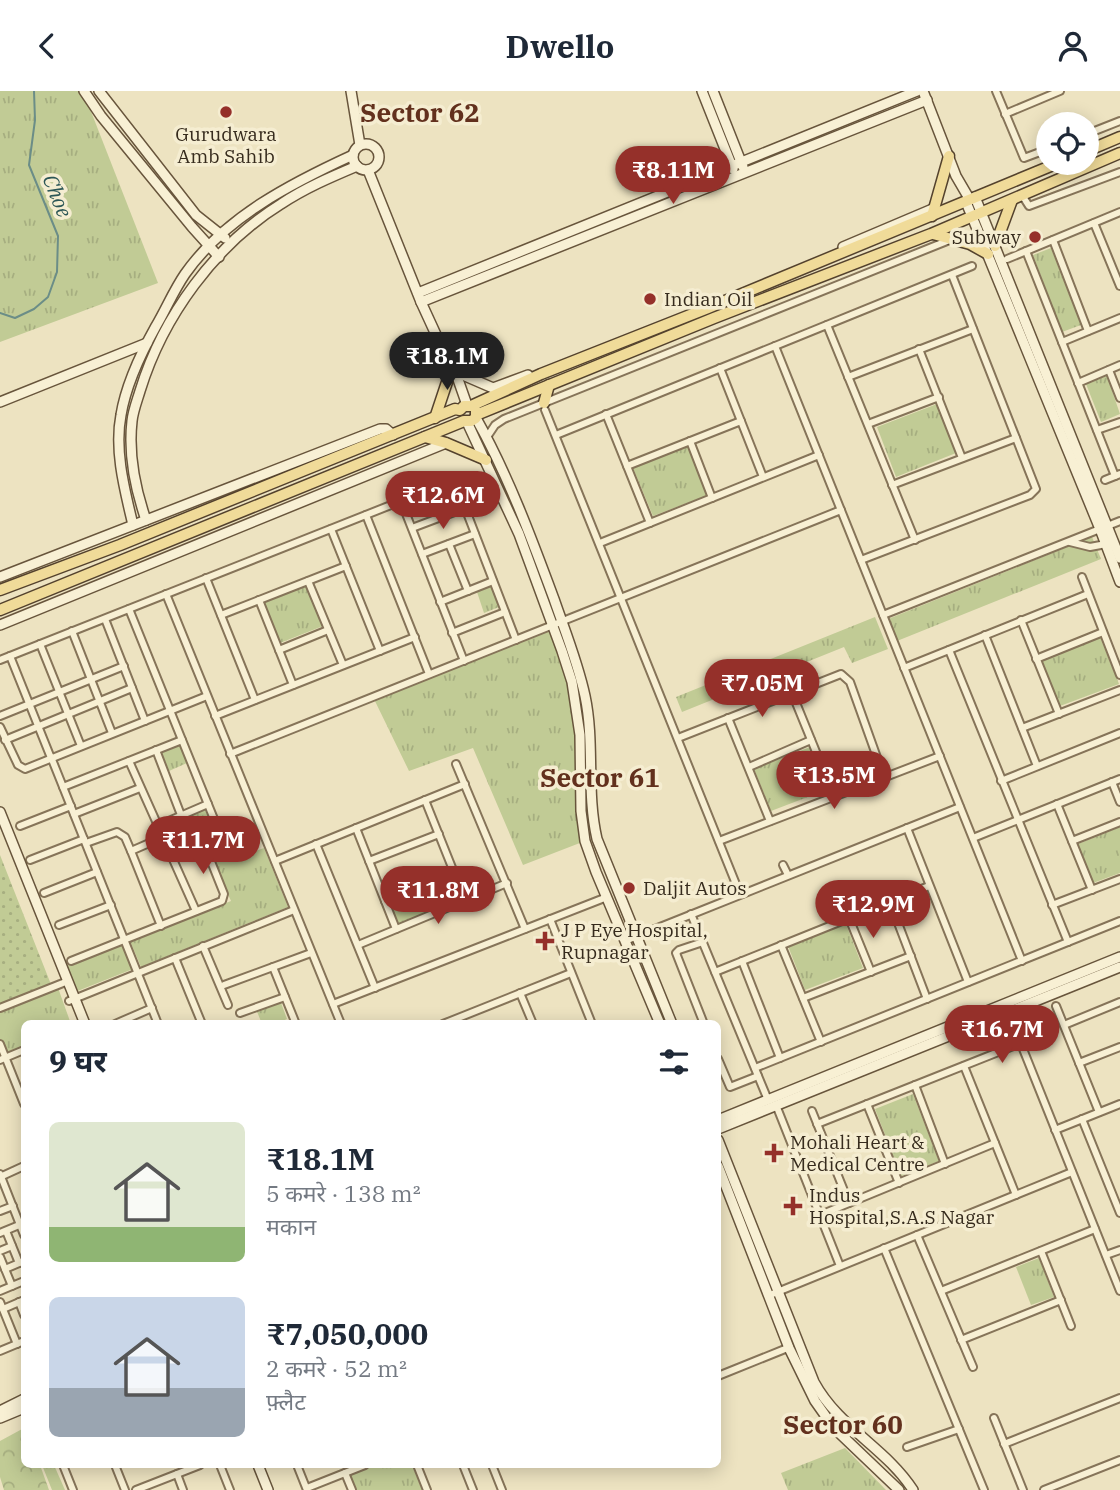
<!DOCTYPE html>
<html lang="hi">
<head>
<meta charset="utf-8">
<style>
  body { margin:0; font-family:"IBM Plex Serif","Noto Sans Devanagari",serif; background:#f2f2f3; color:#1f2937; height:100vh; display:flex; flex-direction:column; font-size:26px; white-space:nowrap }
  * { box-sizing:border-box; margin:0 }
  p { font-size:23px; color:#747a83 }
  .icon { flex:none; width:38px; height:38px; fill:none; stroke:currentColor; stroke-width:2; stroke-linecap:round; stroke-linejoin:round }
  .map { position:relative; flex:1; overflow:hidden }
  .drawer { position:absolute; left:21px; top:929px; width:700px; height:448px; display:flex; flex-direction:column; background:#fff; border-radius:10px; box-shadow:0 4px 18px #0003 }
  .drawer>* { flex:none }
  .buttons { position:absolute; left:1036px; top:21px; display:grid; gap:14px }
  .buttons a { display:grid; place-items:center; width:63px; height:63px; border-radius:50%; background:#fff; box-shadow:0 4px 18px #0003; font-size:35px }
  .price { position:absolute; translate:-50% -60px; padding:0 16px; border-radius:24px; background:#95302a; color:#fff; font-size:23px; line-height:46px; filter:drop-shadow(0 2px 4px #0008) }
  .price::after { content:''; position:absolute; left:50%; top:42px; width:21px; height:16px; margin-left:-10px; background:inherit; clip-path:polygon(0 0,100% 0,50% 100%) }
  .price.active { background:#222; color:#fff }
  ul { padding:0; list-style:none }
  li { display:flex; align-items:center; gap:21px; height:175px; padding:0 28px }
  li span { display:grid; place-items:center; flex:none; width:196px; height:140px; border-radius:10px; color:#555 }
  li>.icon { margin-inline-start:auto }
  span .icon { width:84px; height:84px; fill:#fffc; stroke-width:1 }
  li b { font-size:30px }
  h2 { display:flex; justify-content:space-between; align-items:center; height:84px; padding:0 28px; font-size:30px }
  header { display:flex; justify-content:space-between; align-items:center; height:91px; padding:0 28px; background:#fff; font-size:32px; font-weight:800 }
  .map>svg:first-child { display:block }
  .grass { fill:url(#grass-dots) }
  .forest { fill:url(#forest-crowns) }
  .park { fill:url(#park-tufts) }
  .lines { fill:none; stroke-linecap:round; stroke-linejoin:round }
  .stream { stroke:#6b8d87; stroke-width:2 }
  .street-casing { stroke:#867459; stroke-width:10 }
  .secondary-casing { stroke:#68553c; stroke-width:12 }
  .primary-casing { stroke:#54422d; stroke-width:13 }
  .street { stroke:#f8f0d4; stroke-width:6 }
  .secondary { stroke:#f8f0d4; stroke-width:9 }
  .primary { stroke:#f0db99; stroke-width:10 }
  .poi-dot { fill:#95302a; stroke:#f5edd1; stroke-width:2.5 }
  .labels { text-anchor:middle; stroke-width:7; stroke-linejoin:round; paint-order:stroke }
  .poi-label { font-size:19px; fill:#362b1d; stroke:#f5edd1; text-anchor:start }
  .water-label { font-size:21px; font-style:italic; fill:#2c5656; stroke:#f5edd1 }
  .district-label { font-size:26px; font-weight:bold; fill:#62301d; stroke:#f5edd1 }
</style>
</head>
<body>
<header><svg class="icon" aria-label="back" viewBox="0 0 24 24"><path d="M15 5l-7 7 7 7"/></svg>Dwello<svg class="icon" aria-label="person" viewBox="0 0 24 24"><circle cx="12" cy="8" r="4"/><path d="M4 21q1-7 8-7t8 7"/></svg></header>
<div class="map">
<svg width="1120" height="1399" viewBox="0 0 1120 1399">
  <defs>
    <pattern id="grass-dots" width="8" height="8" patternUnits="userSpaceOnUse" patternTransform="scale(1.75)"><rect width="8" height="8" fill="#c1cb95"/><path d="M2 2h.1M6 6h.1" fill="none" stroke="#a6ae80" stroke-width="1.8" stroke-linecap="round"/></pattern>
    <pattern id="forest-crowns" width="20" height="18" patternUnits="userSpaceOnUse" patternTransform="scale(1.75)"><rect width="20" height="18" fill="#c1cb95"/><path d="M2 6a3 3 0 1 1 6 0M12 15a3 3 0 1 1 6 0" fill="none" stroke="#a6ae80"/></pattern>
    <pattern id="park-tufts" width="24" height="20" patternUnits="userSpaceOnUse" patternTransform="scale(1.75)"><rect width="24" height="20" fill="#c1cb95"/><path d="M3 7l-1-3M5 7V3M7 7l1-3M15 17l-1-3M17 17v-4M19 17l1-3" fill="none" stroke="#a6ae80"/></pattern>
  </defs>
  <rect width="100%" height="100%" fill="#ede3c1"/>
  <!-- grass -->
  <path class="grass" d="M0,764L52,896L0,915Z"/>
  <!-- forest -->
  <path class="forest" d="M24,1337V1374H40L49,1399H4L0,1386V1350Z"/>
  <!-- park -->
  <g class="park">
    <path d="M0,0H83L158,192L0,251Z"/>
    <path d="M1051,157L1081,234L1062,241L1033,164Z"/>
    <path d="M1107,285L1120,323L1101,331L1086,293Z"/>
    <path d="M937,313L956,362L896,386L877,336Z"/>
    <path d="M688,355L708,404L653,425L633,377Z"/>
    <path d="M1092,446L1101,468L897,550L888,528Z"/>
    <path d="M307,494L323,535L280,552L263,512Z"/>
    <path d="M492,495L499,516L484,522L477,501Z"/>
    <path d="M875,526L888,558L852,572L844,556L682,621L676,606Z"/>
    <path d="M554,534L572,591L585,750L523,774L473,657L409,680L373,606Z"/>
    <path d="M1100,546L1119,593L1060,615L1042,569Z"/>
    <path d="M179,653L187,672L169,680L161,660Z"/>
    <path d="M810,656L826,699L771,720L754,678Z"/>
    <path d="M205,719L214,740L236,733L247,763L264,757L288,816L141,876L130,850L231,810L204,749L169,761L161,736Z"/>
    <path d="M1120,736V782L1093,792L1078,753Z"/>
    <path d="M452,787L461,809L399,834L390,812Z"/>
    <path d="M846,833L863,877L805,899L788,855Z"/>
    <path d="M123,853L133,878L75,901L65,875Z"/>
    <path d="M57,894L71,933H24V958L0,968V915Z"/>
    <path d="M280,909L287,928L276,933H262L256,918Z"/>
    <path d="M913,1003L939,1070L901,1085L875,1018Z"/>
    <path d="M1039,1167L1054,1206L1031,1214L1016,1176Z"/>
    <path d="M845,1357L886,1399H788L781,1382Z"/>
    <path d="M42,1374H54L65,1399H52Z"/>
    <path d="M374,1374H412L422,1399H356L350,1384Z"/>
  </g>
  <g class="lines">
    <!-- stream -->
    <path class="stream" d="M0,222L15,227L34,218L48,206L57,181L58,145L29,74L35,29L34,0"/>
    <!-- street casing -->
    <g class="street-casing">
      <g id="street">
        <path d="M996,0L1024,67L1048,58"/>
        <path d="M1005,23L1060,0"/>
        <path d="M1087,43L1120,30"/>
        <path d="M1022,104L1029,115L1120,81"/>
        <path d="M1094,132L1120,195"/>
        <path d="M1053,149L1088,240"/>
        <path d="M1026,160L1115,385"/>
        <path d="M1007,168L1120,121"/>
        <path d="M827,234L915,449"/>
        <path d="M1062,251L1120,227"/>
        <path d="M775,255L1022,870"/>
        <path d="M919,258L962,367"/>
        <path d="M720,277L763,386"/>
        <path d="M1109,279L1120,307"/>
        <path d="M848,286L973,238"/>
        <path d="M1078,292L1120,274"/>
        <path d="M545,319L740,803"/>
        <path d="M606,323L650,432"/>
        <path d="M868,333L939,306"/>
        <path d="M1097,339L1120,331"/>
        <path d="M556,344L972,175"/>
        <path d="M487,346L495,334L504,328L952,148"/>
        <path d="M690,350L712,407"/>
        <path d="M627,375L741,330"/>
        <path d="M1105,389L1120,383"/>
        <path d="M892,394L1016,347"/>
        <path d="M401,410L464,570"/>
        <path d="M366,424L429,583"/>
        <path d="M412,437L465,417"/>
        <path d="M331,438L380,560"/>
        <path d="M1070,451L1090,456L1106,453"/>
        <path d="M600,452L819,364"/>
        <path d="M449,453L468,500"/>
        <path d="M422,463L475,443"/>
        <path d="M861,469L1030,404L1036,398L952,184"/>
        <path d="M1082,486L1120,584"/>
        <path d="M206,487L255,609"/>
        <path d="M308,490L343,574"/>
        <path d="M166,503L341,933"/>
        <path d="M259,509L293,594"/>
        <path d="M440,511L493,490"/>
        <path d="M129,518L218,738"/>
        <path d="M221,524L346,475"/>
        <path d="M883,524L1120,430"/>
        <path d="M105,528L145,630"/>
        <path d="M1021,529L1059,623"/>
        <path d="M72,540L112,642"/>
        <path d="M452,542L505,521"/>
        <path d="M985,544L1037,675"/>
        <path d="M40,553L81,655"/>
        <path d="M279,559L328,539"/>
        <path d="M949,559L1068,851"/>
        <path d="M10,565L51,667"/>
        <path d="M1036,568L1103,541"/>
        <path d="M0,569L449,391L457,396L516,549"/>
        <path d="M904,577L1088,503"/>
        <path d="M792,602L834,705"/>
        <path d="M0,625L124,575"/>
        <path d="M215,625L415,546"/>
        <path d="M728,627L770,730"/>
        <path d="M0,636L18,674L25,678L207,605"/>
        <path d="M1022,637L1120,599"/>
        <path d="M678,647L841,583L850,591L884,686"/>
        <path d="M5,649L132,597"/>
        <path d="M156,659L181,724"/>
        <path d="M230,663L841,419"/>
        <path d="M51,666L158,933"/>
        <path d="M129,670L163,746L131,760L161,835"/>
        <path d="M456,673L525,838"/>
        <path d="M749,676L811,649"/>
        <path d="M1001,690L1120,642"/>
        <path d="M1112,691L1120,711"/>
        <path d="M63,696L182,649"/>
        <path d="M425,709L465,809"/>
        <path d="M1057,713L1092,799"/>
        <path d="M74,723L140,697"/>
        <path d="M20,735L71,715"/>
        <path d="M157,735L208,713"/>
        <path d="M356,737L396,838"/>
        <path d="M907,737L968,891"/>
        <path d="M163,746L196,820"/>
        <path d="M973,747L1120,688"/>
        <path d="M719,750L940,665"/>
        <path d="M1072,750L1120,731"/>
        <path d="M86,752L117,741L125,746L131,760"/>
        <path d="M316,753L375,897"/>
        <path d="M30,769L84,748"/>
        <path d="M275,770L465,693"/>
        <path d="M369,770L439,743"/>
        <path d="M783,774L788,784"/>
        <path d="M44,802L97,781"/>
        <path d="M385,810L454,782"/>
        <path d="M890,811L927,908"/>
        <path d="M1052,814L1120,788"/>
        <path d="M691,823L768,1009"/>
        <path d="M849,827L871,881"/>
        <path d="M550,828L592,933"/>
        <path d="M59,834L111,814"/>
        <path d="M625,850L960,716"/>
        <path d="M703,851L679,859L676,862L704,933"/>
        <path d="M358,854L507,792"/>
        <path d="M781,854L821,951"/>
        <path d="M203,855L228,914"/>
        <path d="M175,867L202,933"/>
        <path d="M71,870L222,810L224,803L206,758"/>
        <path d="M742,870L780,967"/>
        <path d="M273,876L296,933"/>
        <path d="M715,881L929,795"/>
        <path d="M224,894L311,862"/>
        <path d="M520,902L533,933"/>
        <path d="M803,907L911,865"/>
        <path d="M69,910L294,819"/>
        <path d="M333,913L607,806"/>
        <path d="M1056,915L1099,1021"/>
        <path d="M0,917L68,890"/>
        <path d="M240,922L285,906"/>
        <path d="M115,933L152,917"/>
        <path d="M443,933L571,882"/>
        <path d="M1013,933L1120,1200"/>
        <path d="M1064,934L1120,911"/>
        <path d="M0,953L24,1013"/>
        <path d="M718,968L730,996L758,985"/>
        <path d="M0,969L24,959"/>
        <path d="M1079,972L1120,956"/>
        <path d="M964,975L1016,1104"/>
        <path d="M755,977L1120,830"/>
        <path d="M915,994L945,1073"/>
        <path d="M867,1013L899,1092"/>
        <path d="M776,1014L840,1175"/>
        <path d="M812,1020L849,1112"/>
        <path d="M1082,1028L1120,1122"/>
        <path d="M817,1033L1021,952"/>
        <path d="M1055,1039L1120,1013"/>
        <path d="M0,1083L24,1144"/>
        <path d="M0,1086L24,1075"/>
        <path d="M0,1120L13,1115"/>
        <path d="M820,1124L995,1052"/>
        <path d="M6,1140L19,1172"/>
        <path d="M0,1142L24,1132"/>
        <path d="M917,1144L973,1276"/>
        <path d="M884,1157L984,1399"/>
        <path d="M0,1160L12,1155"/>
        <path d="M1041,1160L1071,1235"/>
        <path d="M1106,1164L1120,1159"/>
        <path d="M0,1166L12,1195"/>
        <path d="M5,1178L24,1170"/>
        <path d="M0,1200L24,1190"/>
        <path d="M941,1200L1095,1138"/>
        <path d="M770,1204L1072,1081"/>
        <path d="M0,1211L17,1253"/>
        <path d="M19,1211L24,1224"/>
        <path d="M3,1218L24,1209"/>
        <path d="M961,1249L1061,1209"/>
        <path d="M0,1260L24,1250"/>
        <path d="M718,1285L790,1256"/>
        <path d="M994,1327L1023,1399"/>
        <path d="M1004,1353L1120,1307"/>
        <path d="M907,1356L959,1338"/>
        <path d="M63,1374L73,1399"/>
        <path d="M115,1374L125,1399"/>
        <path d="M220,1374L230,1399"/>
        <path d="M297,1374L307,1399"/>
        <path d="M417,1374L427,1399"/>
        <path d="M463,1374L473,1399"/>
        <path d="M492,1374L502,1399"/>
        <path d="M345,1382L352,1399"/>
        <path d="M177,1383L183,1399"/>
        <path d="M307,1397L365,1374"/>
        <path d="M136,1399L200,1374"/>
        <path d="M1044,1399L1120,1369"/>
      </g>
    </g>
    <!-- secondary casing -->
    <g class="secondary-casing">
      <g id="secondary">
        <path d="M84,0L101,25L192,136L219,166"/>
        <path d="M99,0L196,124L225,147"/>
        <path d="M351,0L360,54"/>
        <path d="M702,0L733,78"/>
        <path d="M713,0L743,76"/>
        <path d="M923,0L956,85L970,109"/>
        <circle cx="366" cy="66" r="13"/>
        <path d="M368,79L421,211L449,272L454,277L467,314"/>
        <path d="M975,106L1120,467"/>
        <path d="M966,111L1100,438L1120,491"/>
        <path d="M843,156L935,117"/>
        <path d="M418,202L917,0"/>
        <path d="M421,211L927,9"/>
        <path d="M456,281L493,297L528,284"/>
        <path d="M0,311L147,252"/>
        <path d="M476,327C508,384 531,446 554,508C565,540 578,572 585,605C595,652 586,701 597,748L672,933"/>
        <path d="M467,331L519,443L562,560L572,591L580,644L581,720L585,750L596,781L660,933"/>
        <path d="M146,429C135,397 128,365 132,330C133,320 137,310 140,300C163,225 215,154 281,113C305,97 331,86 357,75"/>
        <path d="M133,434C125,400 114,360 121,324C126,293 141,262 156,235C166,218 174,199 185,183C225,126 292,92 353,64"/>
        <path d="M0,486L380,338H386L393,344"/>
        <path d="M0,534L446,352"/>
        <path d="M0,721L85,933"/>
        <path d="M718,1029L1120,866"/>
        <path d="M718,1038L1120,876"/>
        <path d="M718,1049L814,1291C839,1337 886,1357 913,1399"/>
        <path d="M718,1075L789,1257L815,1310L834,1337L899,1399"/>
        <path d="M0,1320L24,1308"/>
        <path d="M0,1327L24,1317"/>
        <path d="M258,1374L268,1399"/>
      </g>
    </g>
    <!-- primary casing -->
    <g class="primary-casing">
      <g id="primary">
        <path d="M1087,60L1120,46"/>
        <path d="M932,125L949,65"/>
        <path d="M933,143L970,153L988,163"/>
        <path d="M995,155L1012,109"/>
        <path d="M544,312L549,294"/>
        <path d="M476,324L714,227L931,143L1120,62"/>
        <path d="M435,327L450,282"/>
        <path d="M425,346L446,352L486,369"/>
        <path d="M0,499L120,454L455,318L460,319L464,315H471L541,283L708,217L1058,72"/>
        <path d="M0,519L464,330H471L476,327V320"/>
      </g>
    </g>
    <!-- street -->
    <use href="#street" class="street"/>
    <!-- secondary -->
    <use href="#secondary" class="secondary"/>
    <!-- primary -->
    <use href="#primary" class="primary"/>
  </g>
  <!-- markers -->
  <g class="poi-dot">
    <circle cx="226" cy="21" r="7"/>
    <circle cx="1035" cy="146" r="7"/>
    <circle cx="650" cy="208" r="7"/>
    <circle cx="629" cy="797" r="7"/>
    <path d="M541.5 839.5h7v7h7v7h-7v7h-7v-7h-7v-7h7z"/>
    <path d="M770.5 1051.5h7v7h7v7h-7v7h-7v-7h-7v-7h7z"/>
    <path d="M789.5 1104.5h7v7h7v7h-7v7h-7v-7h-7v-7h7z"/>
  </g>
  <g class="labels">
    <!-- poi labels -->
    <g class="poi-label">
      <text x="226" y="50" text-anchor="middle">Gurudwara<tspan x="226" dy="22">Amb Sahib</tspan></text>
      <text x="1021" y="153" text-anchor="end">Subway</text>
      <text x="664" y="215">Indian Oil</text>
      <text x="643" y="804">Daljit Autos</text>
      <text x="561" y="846">J P Eye Hospital,<tspan x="561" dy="22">Rupnagar</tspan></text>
      <text x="790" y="1058">Mohali Heart &amp;<tspan x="790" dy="22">Medical Centre</tspan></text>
      <text x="809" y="1111">Indus<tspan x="809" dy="22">Hospital,S.A.S Nagar</tspan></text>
    </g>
    <!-- water labels -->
    <g class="water-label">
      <text transform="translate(57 105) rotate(68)" y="7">Choe</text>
    </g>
    <!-- district labels -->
    <g class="district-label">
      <text x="420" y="31">Sector 62</text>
      <text x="600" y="696">Sector 61</text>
      <text x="843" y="1343">Sector 60</text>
    </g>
  </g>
</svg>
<div class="buttons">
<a><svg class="icon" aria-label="locate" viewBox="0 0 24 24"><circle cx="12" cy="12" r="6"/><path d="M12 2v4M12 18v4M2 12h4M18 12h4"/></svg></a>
</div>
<b class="price" style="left:673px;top:115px">₹8.11M</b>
<b class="price active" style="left:447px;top:301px">₹18.1M</b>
<b class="price" style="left:443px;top:440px">₹12.6M</b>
<b class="price" style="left:762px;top:628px">₹7.05M</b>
<b class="price" style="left:834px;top:720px">₹13.5M</b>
<b class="price" style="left:203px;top:785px">₹11.7M</b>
<b class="price" style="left:438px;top:835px">₹11.8M</b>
<b class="price" style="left:873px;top:849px">₹12.9M</b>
<b class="price" style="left:1002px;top:974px">₹16.7M</b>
<section class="drawer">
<h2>9 घर<svg class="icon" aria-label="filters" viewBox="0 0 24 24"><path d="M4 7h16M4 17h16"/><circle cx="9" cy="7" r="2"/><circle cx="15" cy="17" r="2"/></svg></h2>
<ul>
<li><span style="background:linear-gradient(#dfe7d0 75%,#8fb573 0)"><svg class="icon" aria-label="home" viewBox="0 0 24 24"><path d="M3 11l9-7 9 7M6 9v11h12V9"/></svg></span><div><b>₹18.1M</b><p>5 कमरे · 138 m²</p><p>मकान</p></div></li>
<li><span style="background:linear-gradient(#c9d6e8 65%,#9aa5b1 0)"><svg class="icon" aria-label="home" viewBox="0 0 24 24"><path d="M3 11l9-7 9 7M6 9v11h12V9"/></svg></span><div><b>₹7,050,000</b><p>2 कमरे · 52 m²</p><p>फ़्लैट</p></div></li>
</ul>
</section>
</div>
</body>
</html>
